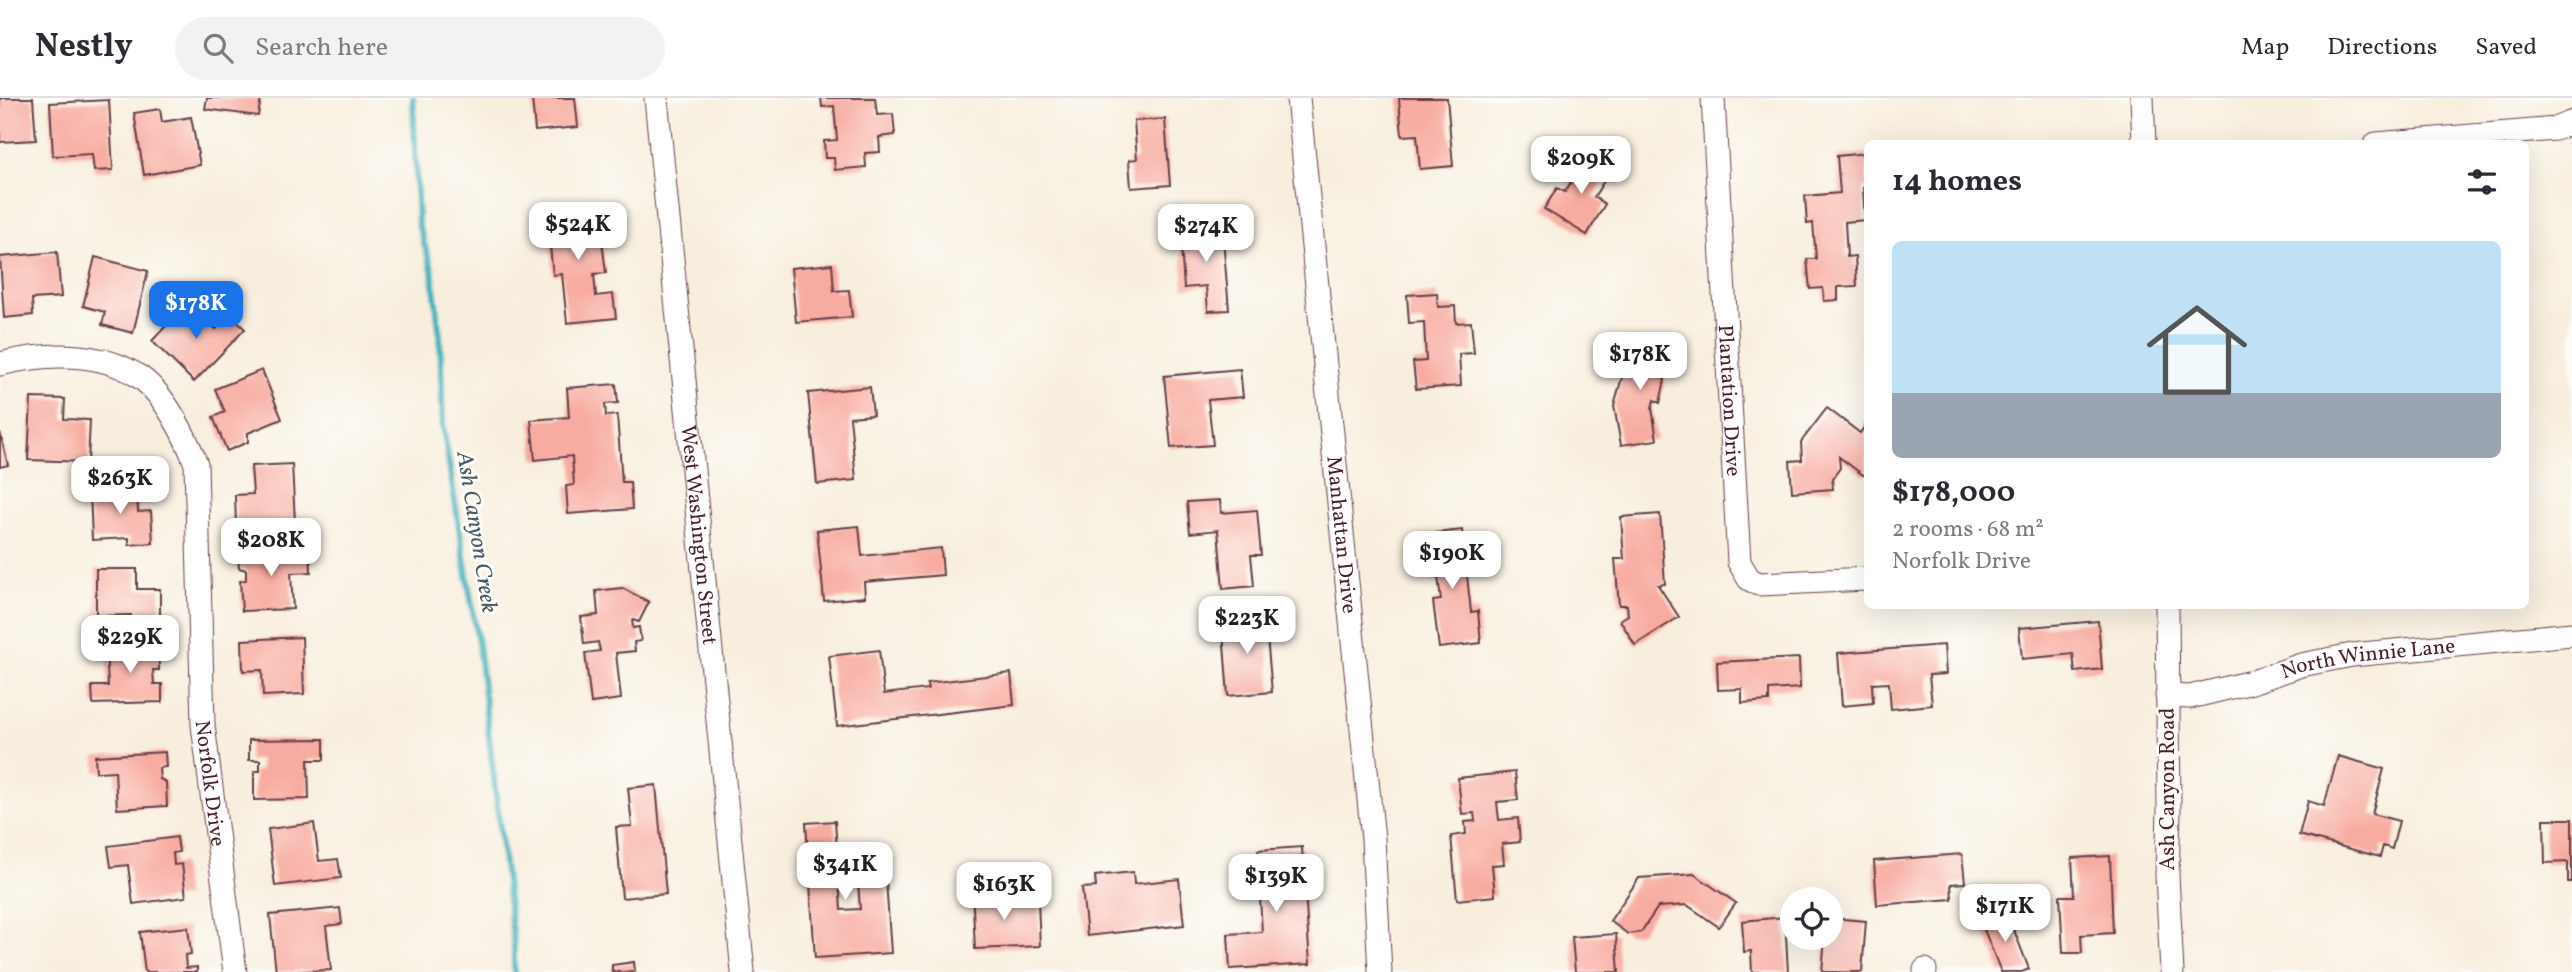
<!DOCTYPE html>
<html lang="en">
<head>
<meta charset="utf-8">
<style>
  body { margin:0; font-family:Vollkorn,serif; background:#f2f2f3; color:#2b2b33; height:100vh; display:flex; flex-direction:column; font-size:26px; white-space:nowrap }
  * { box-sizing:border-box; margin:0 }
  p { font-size:23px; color:#7c7c81 }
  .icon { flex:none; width:38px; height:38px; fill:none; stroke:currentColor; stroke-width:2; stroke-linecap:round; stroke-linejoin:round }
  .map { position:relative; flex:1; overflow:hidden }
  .panel { position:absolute; left:1864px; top:42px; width:665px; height:469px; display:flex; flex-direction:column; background:#fff; border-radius:10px; box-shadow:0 7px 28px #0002 }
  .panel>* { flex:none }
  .tools { position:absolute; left:1780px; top:789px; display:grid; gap:14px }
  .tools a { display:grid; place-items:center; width:63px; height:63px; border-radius:50%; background:#fff; box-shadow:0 7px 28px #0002; font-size:35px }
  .price { position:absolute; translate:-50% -60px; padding:0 16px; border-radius:14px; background:#fff; color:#222; font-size:23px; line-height:46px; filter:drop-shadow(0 2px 4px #0008) }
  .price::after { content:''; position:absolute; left:50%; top:42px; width:21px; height:16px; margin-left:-10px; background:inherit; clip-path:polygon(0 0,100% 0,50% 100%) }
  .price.on { background:#1a73e8; color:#fff }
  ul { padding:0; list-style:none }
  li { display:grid; align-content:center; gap:14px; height:371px; padding:0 28px }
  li+li { border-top:2px solid #e1e1e2 }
  li span { display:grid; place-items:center; height:217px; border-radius:10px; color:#555 }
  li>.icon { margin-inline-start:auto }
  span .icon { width:126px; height:126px; fill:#fffc; stroke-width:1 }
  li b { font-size:30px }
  h2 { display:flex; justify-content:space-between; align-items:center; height:84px; padding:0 28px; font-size:30px }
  header { display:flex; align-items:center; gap:42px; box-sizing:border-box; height:98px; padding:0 35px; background:#fff; border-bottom:2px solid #e1e1e2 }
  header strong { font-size:33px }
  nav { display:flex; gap:38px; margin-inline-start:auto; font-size:24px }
  .search { width:490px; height:63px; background:#f2f2f3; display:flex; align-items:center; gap:18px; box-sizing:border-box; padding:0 24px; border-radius:38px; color:#7c7c81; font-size:26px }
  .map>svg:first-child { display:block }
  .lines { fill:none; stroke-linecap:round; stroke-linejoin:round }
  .stream { stroke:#41b0bc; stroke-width:6 }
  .building { fill:#f8aba0 }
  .minor-casing { stroke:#643e46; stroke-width:25 }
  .minor { stroke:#fff; stroke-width:23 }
  .labels { text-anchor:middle; stroke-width:6; stroke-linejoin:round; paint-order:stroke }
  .street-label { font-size:21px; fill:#4a1f2b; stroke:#fdfcf7 }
  .water-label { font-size:23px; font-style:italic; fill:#465965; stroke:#fdfcf7 }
</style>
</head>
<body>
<header>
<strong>Nestly</strong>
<div class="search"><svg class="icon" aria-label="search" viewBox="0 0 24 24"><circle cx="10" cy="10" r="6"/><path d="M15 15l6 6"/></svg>Search here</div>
<nav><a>Map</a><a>Directions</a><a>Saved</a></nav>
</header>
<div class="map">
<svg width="2572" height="874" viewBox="0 0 2572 874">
  <rect width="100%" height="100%" fill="#fdfcf7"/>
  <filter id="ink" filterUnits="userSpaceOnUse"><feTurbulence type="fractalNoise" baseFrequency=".0143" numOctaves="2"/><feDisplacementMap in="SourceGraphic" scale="14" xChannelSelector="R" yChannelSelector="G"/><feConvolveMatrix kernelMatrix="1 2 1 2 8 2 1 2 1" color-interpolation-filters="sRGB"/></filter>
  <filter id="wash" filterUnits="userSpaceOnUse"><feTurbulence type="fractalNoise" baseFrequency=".00686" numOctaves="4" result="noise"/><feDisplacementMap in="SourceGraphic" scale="28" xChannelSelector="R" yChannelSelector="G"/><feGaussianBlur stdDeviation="1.57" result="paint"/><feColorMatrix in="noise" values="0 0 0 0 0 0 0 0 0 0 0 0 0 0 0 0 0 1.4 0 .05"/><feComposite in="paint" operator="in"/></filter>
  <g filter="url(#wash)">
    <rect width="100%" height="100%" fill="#f8eede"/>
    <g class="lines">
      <!-- stream -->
      <path class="stream" d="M413,0L418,126L432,171L440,239L443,329L478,545L514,851V874"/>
    </g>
    <g id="blocks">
      <!-- building -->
      <g class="building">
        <path d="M0,0H33L36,42L0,44Z"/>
        <path d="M207,0H261L258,18L205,11Z"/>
        <path d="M532,0H575L578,29L535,33Z"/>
        <path d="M821,0H875L877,17L893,16L895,37L879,39L880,54L865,55L866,69L835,72L834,60H825L824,43L837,42L834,8L822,9Z"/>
        <path d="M1399,0H1447L1453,68L1420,71L1417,37L1402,38Z"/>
        <path d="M109,2L113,72L94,73L92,56L53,58L50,5Z"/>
        <path d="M160,11L162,24L191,19L200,67L144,77L134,15Z"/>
        <path d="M1165,21L1170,87L1131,90L1129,62L1137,61L1134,23Z"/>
        <path d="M1867,55V89L1863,90L1865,122L1845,124L1847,159L1855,158L1857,188L1838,189V202L1824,203L1823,190L1810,191L1807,161H1816L1813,125L1807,126L1805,98L1840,95L1837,58Z"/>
        <path d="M1588,56L1612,70L1594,99L1605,106L1587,137L1544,111L1557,90L1565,94Z"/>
        <path d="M593,107L596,143H602L606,175L594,176L596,198L613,196L616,220L567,225L562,176L553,177L550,148L563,147L562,134L540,136L538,112Z"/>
        <path d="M1222,128L1229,212L1208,213L1206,188L1184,190L1180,132Z"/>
        <path d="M57,154L61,199L32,201L33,217L4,220L0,159Z"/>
        <path d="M95,159L148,173L133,235L102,227L105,214L83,208Z"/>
        <path d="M832,166L834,193L849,192L852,219L796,224L791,170Z"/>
        <path d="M1437,195L1438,209L1455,208L1456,225L1471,224L1474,255L1459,256L1461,288L1416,291L1413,264L1426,263L1424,224L1409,225L1407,197Z"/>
        <path d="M187,205L216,231L230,217L245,231L194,284L152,243Z"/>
        <path d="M1633,240L1668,249L1660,278L1665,282L1660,305L1654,302L1652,310L1657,342L1621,347L1614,308Z"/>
        <path d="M1240,271L1243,299L1208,302L1213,347L1171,350L1164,278Z"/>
        <path d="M262,272L282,321L248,335V344L227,353L213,319L225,314L215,291Z"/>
        <path d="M616,286L618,305L605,306L606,318L617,317L622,384H630L632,411L568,416L566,388L574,387L572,358L535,362L531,322L569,319L567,290Z"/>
        <path d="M870,289L873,317L850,319L856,382L817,386L808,295Z"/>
        <path d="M31,300L65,301L64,321L90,322L88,364L28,362Z"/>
        <path d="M1827,310L1860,335L1867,325V377H1863L1839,359L1840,370L1832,381L1833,391L1792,394L1790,363L1802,362L1801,344Z"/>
        <path d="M0,334L8,367L0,369Z"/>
        <path d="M292,366L295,424L236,427L235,397L253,396L251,368Z"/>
        <path d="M137,389L138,414L151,413L153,445L129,447V440L92,442L90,392Z"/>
        <path d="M1220,402L1221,415L1257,412L1261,457H1251L1254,488L1223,491L1218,432L1190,435L1187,404Z"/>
        <path d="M1660,416L1665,486L1658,487L1679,519L1635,547L1620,522L1628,517L1627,507H1619L1615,461H1624L1621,419Z"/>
        <path d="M859,428L862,458L941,450L943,477L864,484L865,499L824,503L817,432Z"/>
        <path d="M1462,432L1471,514L1478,513L1481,545L1439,550L1433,503L1441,502L1438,479H1432L1427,436Z"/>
        <path d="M310,451L311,474L291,475L293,511L242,513L240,483L246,482V472L239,470L238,455Z"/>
        <path d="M96,471H137V491H160V525H131V517L96,518Z"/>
        <path d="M622,490L649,504L639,524L632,522L633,530L639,529L641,543L634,544L635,553L616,555L621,601L591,605L585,555L600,553L598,544L584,546L581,519L598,517L596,493Z"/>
        <path d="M1265,517L1272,594L1228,598L1222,521Z"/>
        <path d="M2098,523L2102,571L2075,574L2073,556L2022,561L2019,530Z"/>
        <path d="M302,539L304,596L263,598L262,572L243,573L242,542Z"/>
        <path d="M158,545L159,572H153L154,586H162V604L93,606L92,588H108L106,547Z"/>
        <path d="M1944,547L1946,576L1929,577L1932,607L1891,611L1889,585L1872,586L1873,605L1842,608L1838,555Z"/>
        <path d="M879,552L884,596L928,591L927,585L1011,575L1014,607L837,628L829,558Z"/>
        <path d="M1799,560L1800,590L1769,592V603L1742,605V591L1718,592L1717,564Z"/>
        <path d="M324,641V662H308L309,701L254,702V673H260V662H249V642Z"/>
        <path d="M165,654L166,669L159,670L160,681L166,684L167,708L117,711L115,673L96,674L95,658Z"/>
        <path d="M2338,658L2384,671L2372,716L2399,723L2392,751L2383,748L2380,759L2299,737L2308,703L2324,708Z"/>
        <path d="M1515,674L1518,702L1497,704L1499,722L1518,720L1520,744L1502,746L1504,766L1492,767L1495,798L1457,802L1451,738L1466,736L1465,724L1475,723L1474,715L1462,716L1458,680Z"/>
        <path d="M656,687L666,796L622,800L616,729L632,728L628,690Z"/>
        <path d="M2544,721H2572V784H2568V764L2545,765Z"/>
        <path d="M835,723L841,812L860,811L857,770L885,768L891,855L815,860L806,725Z"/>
        <path d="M314,725L319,763L338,761L341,780L275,788L268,731Z"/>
        <path d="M177,739L179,754L173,755L174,767L182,766L186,799L133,806L128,767L111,769L108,748Z"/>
        <path d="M1302,749L1310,866L1230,871L1228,836L1262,834L1259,782L1252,783L1251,765L1259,764L1258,752Z"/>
        <path d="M1962,756L1965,785L1951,786L1952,801L1877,807L1874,763Z"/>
        <path d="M2110,758L2113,835L2081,837L2082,855H2063L2060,798H2074L2072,760Z"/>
        <path d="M1133,774L1134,786L1179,781L1184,827L1087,838L1082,790L1096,789L1095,778Z"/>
        <path d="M1694,776L1736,805L1719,829L1687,807L1658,809L1641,834L1628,836L1610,823L1639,780Z"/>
        <path d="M997,789V805L1038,803L1040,848L975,851L972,790Z"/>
        <path d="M340,810L342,826L326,828L331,872L276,874L270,817Z"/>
        <path d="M2007,814L2029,871L2022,874H2001L1981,824Z"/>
        <path d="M1785,819L1788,874H1752L1751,853L1744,854L1742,823Z"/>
        <path d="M1830,820L1866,823L1862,874H1822L1825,840H1830Z"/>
        <path d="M188,829L191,856L185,857L186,870L197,869V874H145L140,834Z"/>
        <path d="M1616,836L1619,874H1575L1572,839Z"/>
        <path d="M634,864L635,874H612V867Z"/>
      </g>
    </g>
  </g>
  <g filter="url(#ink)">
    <use href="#blocks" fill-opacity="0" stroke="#643e46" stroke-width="2"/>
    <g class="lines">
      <!-- minor casing -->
      <g class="minor-casing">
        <g id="minor">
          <path id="s1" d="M656,0L743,874"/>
          <path id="s2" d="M1298,0L1373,741L1380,874"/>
          <path id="s3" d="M1713,0L1739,464L1749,481L1759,486L1867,481"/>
          <path d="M2142,0L2144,46"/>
          <path d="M2376,46L2555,31L2572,24"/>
          <path id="s4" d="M0,266C45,255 102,252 141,280C165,297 186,339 196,366L203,627L235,874"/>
          <path d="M2167,508L2169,712L2167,777L2172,874"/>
          <path id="s5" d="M2167,598L2190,599L2252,584L2301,567L2352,557L2572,536"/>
          <path d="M1925,872V874"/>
        </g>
      </g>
      <!-- minor -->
      <use href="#minor" class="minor"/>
    </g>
  </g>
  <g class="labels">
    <!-- street labels -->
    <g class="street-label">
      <text dy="7" stroke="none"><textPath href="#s3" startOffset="303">Plantation Drive</textPath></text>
      <text dy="7" stroke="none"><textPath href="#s1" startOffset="439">West Washington Street</textPath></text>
      <text dy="7" stroke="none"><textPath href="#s2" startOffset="439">Manhattan Drive</textPath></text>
      <text dy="7" stroke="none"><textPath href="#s5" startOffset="206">North Winnie Lane</textPath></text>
      <text dy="7" stroke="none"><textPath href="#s4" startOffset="569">Norfolk Drive</textPath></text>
      <text transform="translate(2167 691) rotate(-90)" y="7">Ash Canyon Road</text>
    </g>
    <!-- water labels -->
    <g class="water-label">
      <text transform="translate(478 434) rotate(81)" y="8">Ash Canyon Creek</text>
    </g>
  </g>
</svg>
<div class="tools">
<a><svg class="icon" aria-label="locate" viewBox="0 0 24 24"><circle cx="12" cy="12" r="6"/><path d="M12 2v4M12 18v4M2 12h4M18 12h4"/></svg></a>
</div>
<b class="price" style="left:1581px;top:98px">$209K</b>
<b class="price" style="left:578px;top:164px">$524K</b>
<b class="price" style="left:1206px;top:166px">$274K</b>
<b class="price on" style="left:196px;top:243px">$178K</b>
<b class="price" style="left:1640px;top:294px">$178K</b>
<b class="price" style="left:120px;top:418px">$263K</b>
<b class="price" style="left:271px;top:480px">$208K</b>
<b class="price" style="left:1452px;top:493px">$190K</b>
<b class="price" style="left:1247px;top:558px">$223K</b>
<b class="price" style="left:130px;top:577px">$229K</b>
<b class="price" style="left:845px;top:804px">$341K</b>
<b class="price" style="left:1276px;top:816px">$139K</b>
<b class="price" style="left:1004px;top:824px">$163K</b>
<b class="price" style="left:2005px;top:846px">$171K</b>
<section class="panel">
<h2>14 homes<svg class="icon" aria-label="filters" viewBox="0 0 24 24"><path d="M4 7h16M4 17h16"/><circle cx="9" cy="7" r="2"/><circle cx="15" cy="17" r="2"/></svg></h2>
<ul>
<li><span style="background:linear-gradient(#bfe0f5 70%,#9aa5b1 0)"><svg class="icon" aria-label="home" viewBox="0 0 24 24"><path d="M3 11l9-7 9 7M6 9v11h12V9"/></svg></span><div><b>$178,000</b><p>2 rooms · 68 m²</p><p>Norfolk Drive</p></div></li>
</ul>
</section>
</div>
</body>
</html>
